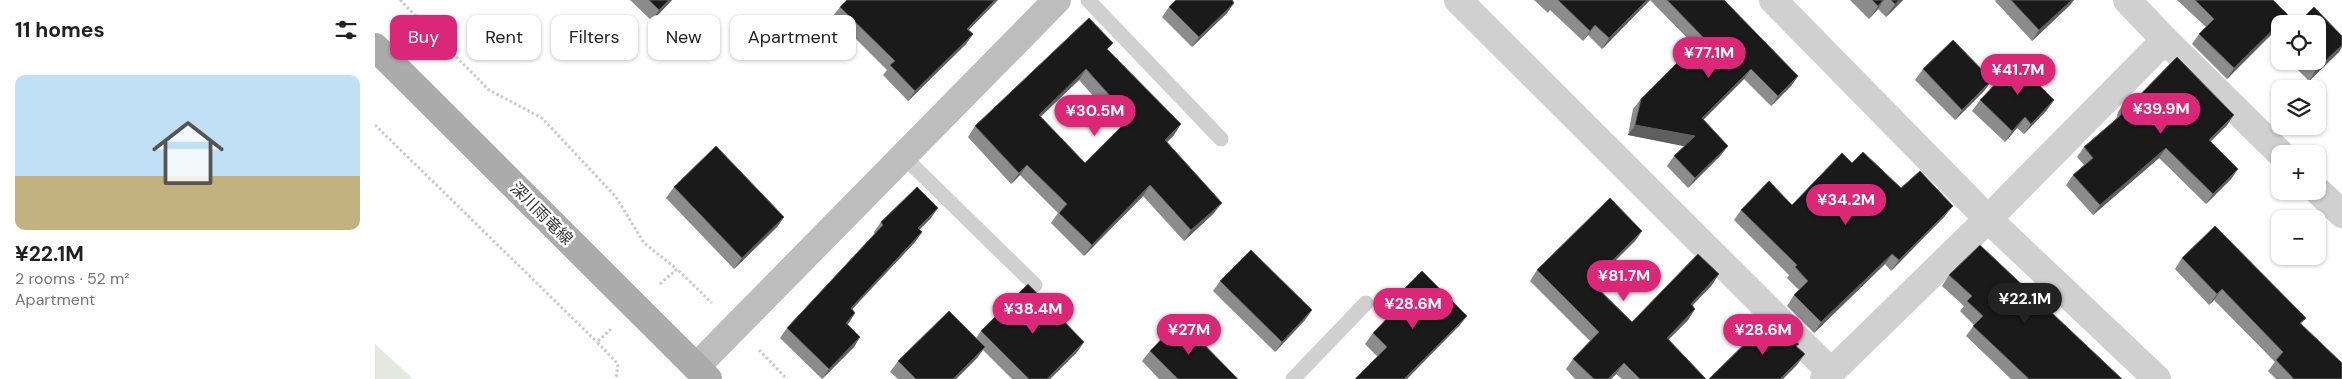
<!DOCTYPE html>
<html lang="en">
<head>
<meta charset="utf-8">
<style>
  body { margin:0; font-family:"DM Sans","Noto Sans JP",sans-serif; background:#f2f2f2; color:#202124; height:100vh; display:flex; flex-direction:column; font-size:19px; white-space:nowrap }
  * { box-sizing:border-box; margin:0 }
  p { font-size:16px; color:#757577 }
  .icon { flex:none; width:28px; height:28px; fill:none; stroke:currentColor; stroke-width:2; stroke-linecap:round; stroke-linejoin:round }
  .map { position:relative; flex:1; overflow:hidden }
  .side { display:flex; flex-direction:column; background:#fff; width:375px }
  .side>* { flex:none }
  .guide { position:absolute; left:15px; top:15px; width:475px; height:45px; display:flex; gap:10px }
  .buttons { position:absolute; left:1896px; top:15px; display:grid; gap:10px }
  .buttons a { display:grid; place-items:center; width:55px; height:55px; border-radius:10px; background:#fff; box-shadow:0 1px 4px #0004; font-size:25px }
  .price { position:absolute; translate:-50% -42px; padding:0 11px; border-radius:18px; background:#db2777; color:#fff; font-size:16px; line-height:32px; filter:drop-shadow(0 1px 2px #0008) }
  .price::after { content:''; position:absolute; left:50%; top:30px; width:15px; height:11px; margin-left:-8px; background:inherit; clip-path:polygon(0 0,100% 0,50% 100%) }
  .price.active { background:#222; color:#fff }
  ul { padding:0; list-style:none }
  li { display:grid; align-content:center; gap:10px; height:265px; padding:0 15px }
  li span { display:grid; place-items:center; height:155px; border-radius:10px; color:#555 }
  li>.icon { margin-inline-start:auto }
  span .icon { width:90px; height:90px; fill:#fffc; stroke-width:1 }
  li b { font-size:21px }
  h2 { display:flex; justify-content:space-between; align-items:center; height:60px; padding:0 15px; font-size:21px }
  .pill { padding:0 18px; border-radius:10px; background:#fff; box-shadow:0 1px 4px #0004; font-size:18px; line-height:45px }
  .pill.active { background:#db2777; color:#fff }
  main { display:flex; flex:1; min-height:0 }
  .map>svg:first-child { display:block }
  .green { fill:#e3e9dc }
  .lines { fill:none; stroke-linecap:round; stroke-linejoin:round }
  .path { stroke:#cacaca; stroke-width:3; stroke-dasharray:2.5 2.5; stroke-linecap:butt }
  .lane { stroke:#d0d0d0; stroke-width:15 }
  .street { stroke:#d0d0d0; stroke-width:28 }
  .secondary { stroke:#bdbdbd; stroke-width:28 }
  .primary { stroke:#ababab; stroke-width:28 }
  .wall { fill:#8c8c8c; fill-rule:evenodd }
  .shaded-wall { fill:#5f5f5f }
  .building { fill:#1a1a1a; stroke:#5f5f5f; fill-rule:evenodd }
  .labels { text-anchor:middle; stroke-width:5; stroke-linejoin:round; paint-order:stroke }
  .street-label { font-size:16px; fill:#333; stroke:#fff }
</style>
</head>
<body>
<main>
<section class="side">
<h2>11 homes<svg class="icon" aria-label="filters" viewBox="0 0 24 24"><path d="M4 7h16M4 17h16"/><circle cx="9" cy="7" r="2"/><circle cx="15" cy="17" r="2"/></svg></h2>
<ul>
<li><span style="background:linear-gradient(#bfe0f5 65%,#c2b280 0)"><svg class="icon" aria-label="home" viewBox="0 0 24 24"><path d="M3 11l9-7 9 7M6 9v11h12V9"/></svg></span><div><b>¥22.1M</b><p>2 rooms · 52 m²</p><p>Apartment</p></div></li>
</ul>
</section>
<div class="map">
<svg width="1967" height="379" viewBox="0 0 1967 379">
  <rect width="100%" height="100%" fill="#fff"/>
  <!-- green -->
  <path class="green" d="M0,344L38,379H0Z"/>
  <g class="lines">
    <!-- path -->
    <g class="path">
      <path d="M25,0L114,90L167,118L241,197L269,243L302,269"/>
      <path d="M0,125L222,342"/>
      <path d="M285,284L302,269L337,303"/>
      <path d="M236,329L222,342L243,364L241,379"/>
      <path d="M384,350L412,379"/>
    </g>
    <!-- lane -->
    <g class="lane">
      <path d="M713,0L846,139"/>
      <path d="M528,156L660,285"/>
      <path d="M918,379L991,303"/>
    </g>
    <!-- street -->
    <g class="street">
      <path d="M1083,0L1456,372"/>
      <path d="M1398,0L1613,219L1782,379"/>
      <path d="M1790,40L1906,154"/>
      <path d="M1942,190L1967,214"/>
      <path d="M1449,379L1613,219L1790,40L1752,0"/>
    </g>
    <!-- secondary -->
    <path class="secondary" d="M321,367L682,0"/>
    <!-- primary -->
    <path class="primary" d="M0,47L333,379"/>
  </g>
  <!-- wall -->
  <g class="wall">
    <path d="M255,0H297L277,21Z"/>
    <path d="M1159,0H1349L1423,76L1416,86L1396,106L1369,79L1328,120L1353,146L1345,156L1313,188L1292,166L1299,156L1310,146L1253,135L1258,109L1266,99L1320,46L1275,0L1227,49L1213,35L1208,41L1175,10L1173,13Z"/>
    <path d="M1475,0H1528L1511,17L1503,9L1494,19Z"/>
    <path d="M1621,0H1699L1695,5L1657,41L1620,1Z"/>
    <path d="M1802,0H1898L1913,15L1852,79L1817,44L1824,34L1831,27Z"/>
    <path d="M859,3L852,13L817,47L787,17L794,7Z"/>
    <path d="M465,7L594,30L598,34L591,44L533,101L508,75L512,70L458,16Z"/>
    <path d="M1967,36V47L1964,52L1934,81L1914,61H1942Z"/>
    <path d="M1905,42V52L1901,47Z"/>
    <path d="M733,50L799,135L792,142L839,213L809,241L768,196L709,256L676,223L683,213L645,175L636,184L593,137L600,126ZM704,80L746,127L710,163L665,117Z"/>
    <path d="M1548,69L1617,80L1609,91L1580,120L1540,80Z"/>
    <path d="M1670,80L1665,87L1679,100L1671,111L1649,134L1642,128L1630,142L1597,111L1605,100Z"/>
    <path d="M1750,102L1756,104L1859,115L1852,125L1835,142L1863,169L1856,179L1831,204L1784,158L1718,215L1691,185L1698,175L1709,165L1702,157L1709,147L1741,120L1743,112Z"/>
    <path d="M1477,163L1526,188L1570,216L1516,271L1510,264L1439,333L1412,306L1419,295L1424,290L1412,278L1414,275L1359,220L1366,210L1417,205Z"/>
    <path d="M299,187L409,217L402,227L359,269L291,198Z"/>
    <path d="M556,218L544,230L547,232L540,242L477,309L480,313L472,324L485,337L479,347L447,379L405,338L412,328L500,234L499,232L506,222Z"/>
    <path d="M1267,231L1260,241L1218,283L1257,322L1337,285L1317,306L1320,309L1313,320L1293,340L1331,379H1247L1241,374L1236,379H1200L1191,369L1198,359L1215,341L1155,281L1162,270Z"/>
    <path d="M1807,258L1931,318L1926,324L1967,379H1901L1893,371L1900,362L1839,300L1834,305L1800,269Z"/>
    <path d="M1574,275L1747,379H1636L1591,336L1599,325L1585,311L1589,306L1567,286Z"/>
    <path d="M845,281L930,320L900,352L838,291Z"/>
    <path d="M1018,300L1092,316L1084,326L1002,356L990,344L998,333L1015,315L1010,311Z"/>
    <path d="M606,331L709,342L702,352L675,379H637L608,350L602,358L581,379H523L515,372L523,361L601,338Z"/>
    <path d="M775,351L863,379H784L767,361Z"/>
  </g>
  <!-- shaded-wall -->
  <g class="shaded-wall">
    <path d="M294,0H297L277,21L284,10Z"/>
    <path d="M620,0H623L585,39L592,29Z"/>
    <path d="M1272,0H1275L1227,49L1234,38Z"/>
    <path d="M1508,0H1509L1503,9L1494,19L1503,6Z"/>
    <path d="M1524,0H1528L1511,17L1520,4Z"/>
    <path d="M1697,0H1699L1695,5L1657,41L1664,30Z"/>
    <path d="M859,3L852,13L817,47L824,37Z"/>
    <path d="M1913,15L1906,24H1905V26L1852,79L1859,68Z"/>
    <path d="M1220,25L1213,35L1208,41L1215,31Z"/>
    <path d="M598,34L591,44L533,101L540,91Z"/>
    <path d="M1967,45V47L1964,52L1934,81L1941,70Z"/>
    <path d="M711,69L704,80L656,126L664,115Z"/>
    <path d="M1376,69L1369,79L1320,128L1327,118Z"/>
    <path d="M1423,76L1416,86L1396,106L1403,96Z"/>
    <path d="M1617,80L1609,91L1580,120L1587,110Z"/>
    <path d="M1679,100L1671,111L1649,134L1656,124Z"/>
    <path d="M1859,115L1852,125L1827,150L1834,140Z"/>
    <path d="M1650,117L1642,128L1630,142L1637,131Z"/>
    <path d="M806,124L799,135L783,151L790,140Z"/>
    <path d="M1260,125L1320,136L1313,147L1253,135Z"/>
    <path d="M1353,146L1345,156L1313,188L1320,178Z"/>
    <path d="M1791,148L1784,158L1718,215L1725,205Z"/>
    <path d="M652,165L645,175L636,184L644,173Z"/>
    <path d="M1863,169L1856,179L1831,204L1838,194Z"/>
    <path d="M775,185L768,196L709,256L717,245Z"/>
    <path d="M847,203L839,213L809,241L816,230Z"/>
    <path d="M1578,206L1570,216L1516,271L1524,260Z"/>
    <path d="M563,208L556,218L536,238L543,228Z"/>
    <path d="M409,217L402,227L359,269L367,258Z"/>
    <path d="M1267,231L1260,241L1208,292L1216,282Z"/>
    <path d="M547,232L540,242L469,318L476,308Z"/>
    <path d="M1517,254L1510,264L1439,333L1446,322Z"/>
    <path d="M1344,274L1337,285L1308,315L1316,304Z"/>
    <path d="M1847,289L1839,300L1834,305L1842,294Z"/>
    <path d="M1320,309L1313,320L1284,349L1292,338Z"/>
    <path d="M937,310L930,320L900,352L907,342Z"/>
    <path d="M480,313L474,323L464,333L471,323Z"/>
    <path d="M1092,316L1084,326L1032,379H1029Z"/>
    <path d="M485,337L479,347L447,379L454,369Z"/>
    <path d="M709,342L702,352L675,379H672Z"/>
    <path d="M610,347L602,358L581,379H578Z"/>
    <path d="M1430,354L1422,365L1408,379H1405Z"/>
    <path d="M1249,363L1241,374L1236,379H1233Z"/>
  </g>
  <!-- building -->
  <g class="building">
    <path d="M274,0H294L284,10Z"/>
    <path d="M472,0H620L592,29L598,34L540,91L515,65L520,61L465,7Z"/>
    <path d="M801,0H857L859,3L824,37L794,7Z"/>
    <path d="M1183,0H1272L1234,38L1220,25L1215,31Z"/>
    <path d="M1292,0H1349L1423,76L1403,96L1376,69L1327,118L1353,146L1320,178L1299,156L1320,136L1260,125L1266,99L1328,37Z"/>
    <path d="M1497,0H1508L1503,6Z"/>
    <path d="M1516,0H1524L1520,4Z"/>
    <path d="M1636,0H1697L1664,30Z"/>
    <path d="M1820,0H1898L1913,15L1859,68L1824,34L1839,19Z"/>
    <path d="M1939,7L1967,36V45L1941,70L1932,61H1942V24H1922Z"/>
    <path d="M714,18L738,43L732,49L806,124L790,140L847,203L816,230L775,185L717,245L684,213L692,204L652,165L644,173L600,126ZM711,69L755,118L710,163L664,115Z"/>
    <path d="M1578,40L1617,80L1587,110L1548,69Z"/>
    <path d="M1646,57L1670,80L1665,86L1679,100L1656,124L1650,117L1637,131L1605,100Z"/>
    <path d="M1802,57L1859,115L1834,140L1863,169L1838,194L1791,148L1725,205L1698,175L1718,158L1709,147L1746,115L1750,102L1756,104Z"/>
    <path d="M341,146L409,217L367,258L299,187Z"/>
    <path d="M1488,152L1526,188L1545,171L1578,206L1524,260L1517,254L1446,322L1419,295L1433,281L1420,267L1422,265L1366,210L1394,181L1417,205L1467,153L1477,163Z"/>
    <path d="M542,187L563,208L543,228L547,232L476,308L480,313L471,323L485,337L454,369L412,328L508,225L506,222Z"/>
    <path d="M1235,198L1267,231L1216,282L1257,322L1323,254L1344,274L1316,304L1320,309L1292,338L1331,379H1265L1249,363L1233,379H1219L1198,359L1224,332L1162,270Z"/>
    <path d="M1840,226L1931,318L1925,323L1967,363V379H1919L1901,360L1908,352L1847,289L1842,294L1807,258Z"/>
    <path d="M1605,245L1747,379H1654L1598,326L1608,316L1592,301L1597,296L1574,275Z"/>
    <path d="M876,250L937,310L907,342L845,281Z"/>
    <path d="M1047,271L1092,316L1029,379H980L1012,347L998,333L1024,306L1018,300Z"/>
    <path d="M653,284L709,342L672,379H654L606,331Z"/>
    <path d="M574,311L610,347L578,379H541L523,361Z"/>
    <path d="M1397,317L1424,344L1421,346L1430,354L1405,379H1334Z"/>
    <path d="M805,320L863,379H803L775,351Z"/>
  </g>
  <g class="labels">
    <!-- street labels -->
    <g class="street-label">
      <text transform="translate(167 213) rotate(45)" y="6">深川雨竜線</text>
    </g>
  </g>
</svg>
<div class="buttons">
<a><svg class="icon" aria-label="locate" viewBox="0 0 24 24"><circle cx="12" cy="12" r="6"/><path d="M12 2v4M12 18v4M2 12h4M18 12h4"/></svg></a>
<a><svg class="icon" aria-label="layers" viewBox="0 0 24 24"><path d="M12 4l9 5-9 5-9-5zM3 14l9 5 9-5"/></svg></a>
<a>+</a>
<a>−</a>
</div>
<b class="price" style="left:1334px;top:79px">¥77.1M</b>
<b class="price" style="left:1643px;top:96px">¥41.7M</b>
<b class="price" style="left:1786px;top:135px">¥39.9M</b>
<b class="price" style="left:720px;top:137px">¥30.5M</b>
<b class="price" style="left:1471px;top:226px">¥34.2M</b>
<b class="price" style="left:1249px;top:302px">¥81.7M</b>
<b class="price active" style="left:1650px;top:325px">¥22.1M</b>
<b class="price" style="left:1038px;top:330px">¥28.6M</b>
<b class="price" style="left:658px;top:335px">¥38.4M</b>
<b class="price" style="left:814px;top:356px">¥27M</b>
<b class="price" style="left:1388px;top:356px">¥28.6M</b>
<div class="guide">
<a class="pill active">Buy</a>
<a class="pill">Rent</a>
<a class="pill">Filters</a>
<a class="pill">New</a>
<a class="pill">Apartment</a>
</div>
</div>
</main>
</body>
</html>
